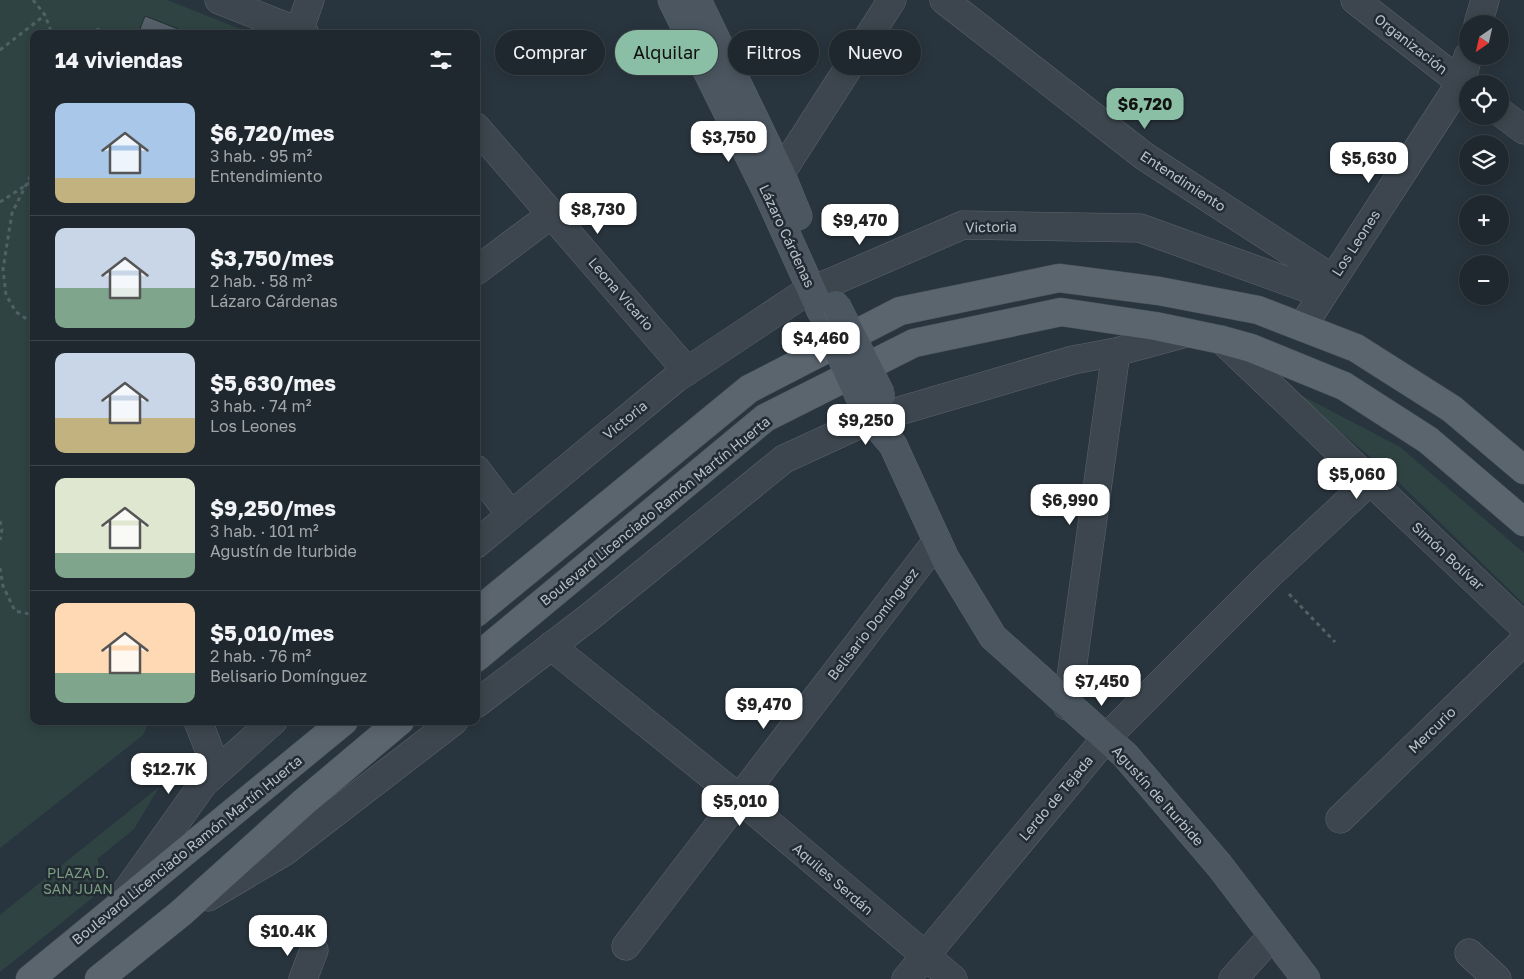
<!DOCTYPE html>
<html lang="es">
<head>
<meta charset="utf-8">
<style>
  body { margin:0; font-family:"Golos Text",sans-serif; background:#2c343a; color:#f1f3f6; height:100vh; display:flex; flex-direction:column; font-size:19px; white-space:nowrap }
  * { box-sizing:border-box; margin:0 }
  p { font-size:16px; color:#a1a6aa }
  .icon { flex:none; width:28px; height:28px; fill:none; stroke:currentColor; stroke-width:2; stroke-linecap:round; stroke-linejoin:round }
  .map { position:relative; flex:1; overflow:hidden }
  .details { position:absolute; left:30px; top:30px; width:450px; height:695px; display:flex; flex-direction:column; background:#1f282e; border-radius:10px; box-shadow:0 2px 12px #0003,0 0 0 1px #3c444a }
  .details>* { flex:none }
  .guide { position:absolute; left:495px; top:30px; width:475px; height:45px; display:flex; gap:10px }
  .needle { width:32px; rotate:214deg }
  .controls { position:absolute; left:1459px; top:15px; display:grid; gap:10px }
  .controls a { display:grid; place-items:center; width:50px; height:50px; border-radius:50%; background:#1f282e; box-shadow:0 2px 12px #0003,0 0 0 1px #3c444a; font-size:25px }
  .price { position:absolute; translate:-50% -42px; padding:0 11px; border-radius:10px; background:#fff; color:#222; font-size:16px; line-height:32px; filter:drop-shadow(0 1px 2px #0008) }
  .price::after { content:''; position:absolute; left:50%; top:30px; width:15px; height:11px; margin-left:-8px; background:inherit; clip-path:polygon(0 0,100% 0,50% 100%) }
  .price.on { background:#8abfa5; color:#111 }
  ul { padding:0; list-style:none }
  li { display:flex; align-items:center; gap:15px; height:125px; padding:0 25px }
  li+li { border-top:1px solid #3c444a }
  li span { display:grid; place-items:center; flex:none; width:140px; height:100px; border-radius:10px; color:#555 }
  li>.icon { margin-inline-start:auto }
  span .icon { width:60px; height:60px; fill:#fffc; stroke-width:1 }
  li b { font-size:21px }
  h2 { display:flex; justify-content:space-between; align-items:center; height:60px; padding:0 25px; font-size:21px }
  .tag { padding:0 18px; border-radius:22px; background:#1f282e; box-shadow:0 2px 12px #0003,0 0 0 1px #3c444a; font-size:18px; line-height:45px }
  .tag.on { background:#8abfa5; color:#111 }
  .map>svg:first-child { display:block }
  .green { fill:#2f4442 }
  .building { fill:#55606b; stroke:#242d35 }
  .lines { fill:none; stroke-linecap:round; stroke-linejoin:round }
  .street-casing { stroke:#5b646c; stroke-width:29 }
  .secondary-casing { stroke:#5b646c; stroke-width:29 }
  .primary-casing { stroke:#49525a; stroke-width:29 }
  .path { stroke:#506262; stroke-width:3; stroke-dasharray:4 4; stroke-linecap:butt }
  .street { stroke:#3d464e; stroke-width:28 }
  .secondary { stroke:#4b5660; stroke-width:28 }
  .primary { stroke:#5b656e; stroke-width:28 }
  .secondary-bridge-casing { stroke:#5b646c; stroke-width:29; stroke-linecap:butt }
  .secondary-bridge { stroke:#4b5660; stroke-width:28 }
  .labels { text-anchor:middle; stroke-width:5; stroke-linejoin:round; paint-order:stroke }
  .street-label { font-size:14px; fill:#b9c1c9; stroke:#222b33 }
  .park-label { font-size:14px; fill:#7a9b7e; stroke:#222b33 }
</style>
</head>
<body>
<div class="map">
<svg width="1524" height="979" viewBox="0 0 1524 979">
  <rect width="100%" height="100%" fill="#29353e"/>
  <!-- green -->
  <g class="green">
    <path d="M0,0H167L253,34H34V721H149L143,735L0,848Z"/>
    <path d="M1287,388L1400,447L1524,553V604L1384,468Z"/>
    <path d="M159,787L134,829L97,859L107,886L0,972V915Z"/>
  </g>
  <!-- building -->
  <path class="building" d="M145,16L191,34H138Z"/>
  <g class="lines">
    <!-- street casing -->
    <g class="street-casing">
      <g id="street">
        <path d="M219,0L305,34"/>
        <path d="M944,0L1144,156L1333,279"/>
        <path d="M1355,0L1468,88"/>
        <path d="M1478,24L1485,0"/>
        <path d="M299,31L310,0"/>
        <path d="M1500,112L1524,130"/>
        <path d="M476,127L687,371"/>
        <path d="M770,190L892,0"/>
        <path d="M476,271L552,214"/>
        <path d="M1302,327L1461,82L1468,56"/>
        <path d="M1222,340L1524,627"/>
        <path d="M476,469L510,514"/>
        <path d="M476,544L675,379L812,288L827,284L963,225L1140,228L1323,294"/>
        <path d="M551,646L739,798L953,979"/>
        <path d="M476,704L592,615L784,459L871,419L889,414L1073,360L1116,352L1186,333"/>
        <path d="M1067,706L1116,352"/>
        <path d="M198,721L217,770"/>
        <path d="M1340,819L1524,641"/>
        <path d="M208,897L284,852L454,721"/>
        <path d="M121,899L203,784L273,721"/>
        <path d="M626,946L937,541"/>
        <path d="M1469,953L1497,979"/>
        <path d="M303,979L314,950"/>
        <path d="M906,979L1106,738L1269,575L1369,482"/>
        <path d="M1233,979L1272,936"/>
      </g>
    </g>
    <!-- secondary casing -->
    <g class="secondary-casing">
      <g id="secondary">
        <path d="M672,0L768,194L821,311"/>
        <path d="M697,0L780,172L798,216"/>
        <path d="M861,400L871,419L893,445L945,558L993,637L1125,755L1219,865L1306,979"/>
      </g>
    </g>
    <!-- primary casing -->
    <g class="primary-casing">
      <g id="primary">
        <path d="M476,613L749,389L900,311L1059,278L1159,291L1258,310L1356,348L1452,409L1524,470"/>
        <path d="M476,658L765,418L914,343L1061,312L1155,326L1222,340L1251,348L1344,386L1428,440L1524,522"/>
        <path d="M30,979L344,721"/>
        <path d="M99,979L181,913L305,801L400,721"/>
      </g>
    </g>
    <!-- path -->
    <g class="path">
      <path d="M33,0L45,15L52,34"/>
      <path d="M98,28V34"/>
      <path d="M0,50L45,15"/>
      <path d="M34,169L12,213L3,269L6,295L16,312L34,324"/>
      <path d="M0,202L34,180"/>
      <path d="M0,521L2,529L0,540"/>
      <path d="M0,568L3,586L15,611L34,615"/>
      <path d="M1289,594L1335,642"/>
    </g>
    <!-- street -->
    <use href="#street" class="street"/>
    <!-- secondary -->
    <use href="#secondary" class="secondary"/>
    <!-- primary -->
    <use href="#primary" class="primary"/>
    <!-- secondary-bridge casing -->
    <g class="secondary-bridge-casing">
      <g id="secondary-bridge">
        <path d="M836,305L881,395"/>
        <path d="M837,347L861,400"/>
      </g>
    </g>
    <!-- secondary-bridge -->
    <use href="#secondary-bridge" class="secondary-bridge"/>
  </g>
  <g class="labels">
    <!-- street labels -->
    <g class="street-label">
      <text transform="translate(1411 44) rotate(38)" y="5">Organización</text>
      <text transform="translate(1183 181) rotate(33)" y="5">Entendimiento</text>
      <text transform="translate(991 227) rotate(-1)" y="5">Victoria</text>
      <text transform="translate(787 236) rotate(65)" y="5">Lázaro Cárdenas</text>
      <text transform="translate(1356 243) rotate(-57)" y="5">Los Leones</text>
      <text transform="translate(621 294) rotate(49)" y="5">Leona Vicario</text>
      <text transform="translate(625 420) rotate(-39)" y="5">Victoria</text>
      <text transform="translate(655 511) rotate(-39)" y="5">Boulevard Licenciado Ramón Martín Huerta</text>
      <text transform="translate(1448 556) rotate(43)" y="5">Simón Bolívar</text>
      <text transform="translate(873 624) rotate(-52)" y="5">Belisario Domínguez</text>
      <text transform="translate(1432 730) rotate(-44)" y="5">Mercurio</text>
      <text transform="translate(1158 796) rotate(48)" y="5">Agustín de Iturbide</text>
      <text transform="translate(1056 798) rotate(-50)" y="5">Lerdo de Tejada</text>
      <text transform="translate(187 850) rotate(-39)" y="5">Boulevard Licenciado Ramón Martín Huerta</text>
      <text transform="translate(833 879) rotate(41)" y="5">Aquiles Serdán</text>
    </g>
    <!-- park labels -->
    <g class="park-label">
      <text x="78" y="878">PLAZA D.<tspan x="78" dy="16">SAN JUAN</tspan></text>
    </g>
  </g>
</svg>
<div class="controls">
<a><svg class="needle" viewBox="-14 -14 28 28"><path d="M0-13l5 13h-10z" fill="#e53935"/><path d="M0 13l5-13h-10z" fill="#a1a6aa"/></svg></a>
<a><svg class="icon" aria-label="locate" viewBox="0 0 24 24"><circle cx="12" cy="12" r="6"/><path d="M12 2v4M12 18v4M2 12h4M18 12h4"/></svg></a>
<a><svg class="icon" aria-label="layers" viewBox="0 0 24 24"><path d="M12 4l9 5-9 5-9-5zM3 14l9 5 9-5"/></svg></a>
<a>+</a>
<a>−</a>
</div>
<b class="price on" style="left:1145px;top:130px">$6,720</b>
<b class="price" style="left:729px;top:163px">$3,750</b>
<b class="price" style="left:1369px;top:184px">$5,630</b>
<b class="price" style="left:598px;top:235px">$8,730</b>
<b class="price" style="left:860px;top:246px">$9,470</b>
<b class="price" style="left:821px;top:364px">$4,460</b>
<b class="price" style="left:866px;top:446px">$9,250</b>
<b class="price" style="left:1357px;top:500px">$5,060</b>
<b class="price" style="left:1070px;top:526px">$6,990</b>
<b class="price" style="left:1102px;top:707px">$7,450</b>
<b class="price" style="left:764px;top:730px">$9,470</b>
<b class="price" style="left:169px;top:795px">$12.7K</b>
<b class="price" style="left:740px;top:827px">$5,010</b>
<b class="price" style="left:288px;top:957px">$10.4K</b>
<div class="guide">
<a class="tag">Comprar</a>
<a class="tag on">Alquilar</a>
<a class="tag">Filtros</a>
<a class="tag">Nuevo</a>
</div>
<section class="details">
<h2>14 viviendas<svg class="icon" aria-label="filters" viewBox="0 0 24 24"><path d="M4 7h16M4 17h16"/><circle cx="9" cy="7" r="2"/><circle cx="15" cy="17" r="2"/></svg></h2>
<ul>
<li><span style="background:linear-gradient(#a9c7e8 75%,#c2b280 0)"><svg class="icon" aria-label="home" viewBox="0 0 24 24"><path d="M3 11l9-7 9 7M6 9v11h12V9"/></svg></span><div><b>$6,720/mes</b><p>3 hab. · 95 m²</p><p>Entendimiento</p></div></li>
<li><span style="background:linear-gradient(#c9d6e8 60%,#7fa58c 0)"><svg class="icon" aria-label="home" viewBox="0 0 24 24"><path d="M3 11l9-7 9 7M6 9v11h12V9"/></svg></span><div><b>$3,750/mes</b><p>2 hab. · 58 m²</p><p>Lázaro Cárdenas</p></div></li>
<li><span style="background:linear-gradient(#c9d6e8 65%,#c2b280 0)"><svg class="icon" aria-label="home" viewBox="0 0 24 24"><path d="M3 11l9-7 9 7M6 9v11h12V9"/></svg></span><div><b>$5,630/mes</b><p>3 hab. · 74 m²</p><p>Los Leones</p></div></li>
<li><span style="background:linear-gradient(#dfe7d0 75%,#7fa58c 0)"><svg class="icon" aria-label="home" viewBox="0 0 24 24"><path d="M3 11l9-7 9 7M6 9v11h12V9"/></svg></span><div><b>$9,250/mes</b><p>3 hab. · 101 m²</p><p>Agustín de Iturbide</p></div></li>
<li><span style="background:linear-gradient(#ffd9b3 70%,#7fa58c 0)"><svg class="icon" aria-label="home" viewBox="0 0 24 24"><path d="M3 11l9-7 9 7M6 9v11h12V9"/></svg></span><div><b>$5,010/mes</b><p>2 hab. · 76 m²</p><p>Belisario Domínguez</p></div></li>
</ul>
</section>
</div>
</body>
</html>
